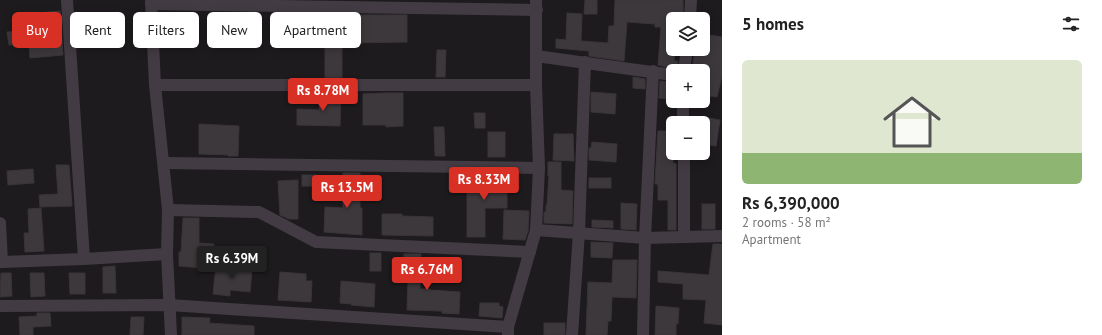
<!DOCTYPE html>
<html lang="en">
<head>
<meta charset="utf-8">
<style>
  body { margin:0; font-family:"PT Sans",sans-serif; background:#f6f6f6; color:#222; height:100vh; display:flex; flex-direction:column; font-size:15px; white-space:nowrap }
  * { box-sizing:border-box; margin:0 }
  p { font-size:13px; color:#767676 }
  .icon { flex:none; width:22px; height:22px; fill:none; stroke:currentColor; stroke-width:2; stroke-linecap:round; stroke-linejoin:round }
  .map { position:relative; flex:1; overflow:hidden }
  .side { display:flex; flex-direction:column; background:#fff; width:380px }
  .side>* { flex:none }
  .top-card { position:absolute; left:12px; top:12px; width:380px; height:36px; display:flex; gap:8px }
  .buttons { position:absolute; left:666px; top:12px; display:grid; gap:8px }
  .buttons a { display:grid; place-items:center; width:44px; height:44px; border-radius:6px; background:#fff; box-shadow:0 2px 10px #0003; font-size:20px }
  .price { position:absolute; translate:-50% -34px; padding:0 9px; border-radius:4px; background:#d93025; color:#fff; font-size:13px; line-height:26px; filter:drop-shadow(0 1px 2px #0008) }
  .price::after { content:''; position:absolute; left:50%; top:24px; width:12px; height:9px; margin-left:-6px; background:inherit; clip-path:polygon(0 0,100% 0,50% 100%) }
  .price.selected { background:#222; color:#fff }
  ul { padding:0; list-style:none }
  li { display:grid; align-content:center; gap:8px; height:212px; padding:0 20px }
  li+li { border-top:1px solid #e0e0e0 }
  li span { display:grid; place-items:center; height:124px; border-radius:6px; color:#555 }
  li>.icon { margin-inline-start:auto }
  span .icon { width:72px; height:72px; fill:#fffc; stroke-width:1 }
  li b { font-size:17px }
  h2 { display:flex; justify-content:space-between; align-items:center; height:48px; padding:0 20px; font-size:17px }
  .chip { padding:0 14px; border-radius:6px; background:#fff; box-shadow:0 2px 10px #0003; font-size:14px; line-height:36px }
  .chip.selected { background:#d93025; color:#fff }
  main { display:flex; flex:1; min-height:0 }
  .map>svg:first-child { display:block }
  .building { fill:#3c383c; stroke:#3a3439 }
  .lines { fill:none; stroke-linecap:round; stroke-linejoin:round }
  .minor { stroke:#423b43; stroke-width:12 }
  .tertiary { stroke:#423b43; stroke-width:12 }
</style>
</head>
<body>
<main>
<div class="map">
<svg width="722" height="335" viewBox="0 0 722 335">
  <rect width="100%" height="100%" fill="#1d1b1d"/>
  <!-- building -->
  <g class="building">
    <path d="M585,0H597V14H584Z"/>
    <path d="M615,0H683V19H673V49H675L674,61H678L677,69L658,65L661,27H655V24L627,22L624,61L589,56V51L556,48V39L566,40L567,13L582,14L581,41L608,43L609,26H614Z"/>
    <path d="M60,11L63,55L30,58L29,44L9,45L7,32L29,31L28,14Z"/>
    <path d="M345,15H407V42L345,43Z"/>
    <path d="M703,34L722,37V76L717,97L703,95V71H692L695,50L703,51Z"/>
    <rect x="325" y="48" width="17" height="30"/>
    <path d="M437,50H446L445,77H436Z"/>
    <path d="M633,77L645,79V89L633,88Z"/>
    <path d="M660,81L673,82V100L659,98Z"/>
    <path d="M326,92H341L340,126L297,125V109L319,110L320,95H326Z"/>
    <path d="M591,92L616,94L615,114L591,112Z"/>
    <path d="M385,93H403V126L386,127V125H363V94Z"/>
    <path d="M474,113H485V128H475Z"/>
    <path d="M703,117L720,120L716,146L703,144Z"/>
    <path d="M199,124L239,126L238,156H228V155L199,154Z"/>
    <path d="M434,127H444L445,156H435Z"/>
    <path d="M658,131H673V163L676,164V230H668V200H658V184H655V182Z"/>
    <rect x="488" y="132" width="17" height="25"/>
    <path d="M554,134H573L574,161L553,160Z"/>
    <path d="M592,142L617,144L616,162L589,160V148H591Z"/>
    <path d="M548,162H561V190L573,191L572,224L544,223V212H546V205H547L549,176H548Z"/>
    <path d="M56,165H69L72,206L40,207L39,195L58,194Z"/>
    <path d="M33,169L34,183L8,185L7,171Z"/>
    <path d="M343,173H360V208H362V235L324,232L325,207L343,208Z"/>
    <rect x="302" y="175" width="15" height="11"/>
    <path d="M497,175H507V208H485V237H467V177H497Z"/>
    <rect x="589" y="178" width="22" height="10"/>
    <path d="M298,180V219H289L280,215L278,181Z"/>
    <path d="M621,203L637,204L636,230L621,229Z"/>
    <rect x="702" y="204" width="13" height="25"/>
    <path d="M41,208L44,251L25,252L24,233H29L28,209Z"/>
    <path d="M504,210L529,211L528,231L525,240L503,239Z"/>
    <path d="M382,214H402V216L433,217V236L382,235Z"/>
    <path d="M183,218H199V243L214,244L213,269L179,266V252H181Z"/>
    <path d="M592,220L613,221V228L592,227Z"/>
    <path d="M591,242L613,243L612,258L591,257Z"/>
    <path d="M713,244H722V325L704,323L706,300L683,299V284L658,282V271L709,275Z"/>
    <rect x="370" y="253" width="11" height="18"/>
    <path d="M404,254H421L420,289H430V290L460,292L459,314L442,313V311L407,310L408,281H403Z"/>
    <path d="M613,260H637L636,298L612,297L611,321H608L607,335H586L588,282L612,283Z"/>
    <path d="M216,265L252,270L250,292L230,290V296L213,294Z"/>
    <path d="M115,266L116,293H103V267Z"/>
    <path d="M280,272L306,274V281H312L311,302L278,300Z"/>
    <path d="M1,273H11L12,296L0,297Z"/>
    <path d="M30,273H44L45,296L31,297Z"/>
    <path d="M69,273H85V294H70Z"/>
    <path d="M341,281L375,284L374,307L351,305L352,304L340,303Z"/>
    <path d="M480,303H499V306L503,307L502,318L479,316Z"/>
    <path d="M656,306L679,308L678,324L676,323V335H655Z"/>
    <path d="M37,313H50L51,326L33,327V335H20L19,317L37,316Z"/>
    <path d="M131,317H144L143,335H130Z"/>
    <path d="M182,317L210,318L209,323L254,326V335H182Z"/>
    <rect x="544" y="323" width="21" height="12"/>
  </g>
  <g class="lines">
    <!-- minor -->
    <g class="minor">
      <path d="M67,0L84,259"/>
      <path d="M151,0L155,85L168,210L167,254L171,335"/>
      <path d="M151,4L537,10"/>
      <path d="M690,19L691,0"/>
      <path d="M536,56L673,75"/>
      <path d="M684,71L687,49"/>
      <path d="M155,85H536"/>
      <path d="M683,101V123"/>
      <path d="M684,153V237"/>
      <path d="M164,163L539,168"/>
      <path d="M168,210L259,212L316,242L530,252"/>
      <path d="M0,223L2,262H0"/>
      <path d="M536,230L645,238L722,236"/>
      <path d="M2,262L84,259L167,254"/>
      <path d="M0,306L169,305L508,327"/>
      <path d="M572,335L579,232L585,62"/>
      <path d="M643,335L645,238L653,71"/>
    </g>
    <!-- tertiary -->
    <path class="tertiary" d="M508,335V327L536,230L539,168L536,85V0"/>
  </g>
</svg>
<div class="buttons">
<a><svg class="icon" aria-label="layers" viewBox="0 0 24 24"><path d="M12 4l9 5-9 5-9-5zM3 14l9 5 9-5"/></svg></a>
<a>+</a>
<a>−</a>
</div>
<b class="price" style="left:323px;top:112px">Rs 8.78M</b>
<b class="price" style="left:484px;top:201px">Rs 8.33M</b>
<b class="price" style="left:347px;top:209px">Rs 13.5M</b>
<b class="price selected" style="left:232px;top:280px">Rs 6.39M</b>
<b class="price" style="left:427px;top:291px">Rs 6.76M</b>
<div class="top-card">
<a class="chip selected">Buy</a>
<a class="chip">Rent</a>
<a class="chip">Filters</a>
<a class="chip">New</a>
<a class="chip">Apartment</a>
</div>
</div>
<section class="side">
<h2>5 homes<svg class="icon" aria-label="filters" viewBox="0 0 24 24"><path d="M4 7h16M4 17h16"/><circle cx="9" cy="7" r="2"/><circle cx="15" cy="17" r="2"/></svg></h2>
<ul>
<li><span style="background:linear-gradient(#dfe7d0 75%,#8fb573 0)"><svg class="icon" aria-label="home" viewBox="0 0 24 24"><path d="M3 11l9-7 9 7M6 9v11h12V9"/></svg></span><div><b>Rs 6,390,000</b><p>2 rooms · 58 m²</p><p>Apartment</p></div></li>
</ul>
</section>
</main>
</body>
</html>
